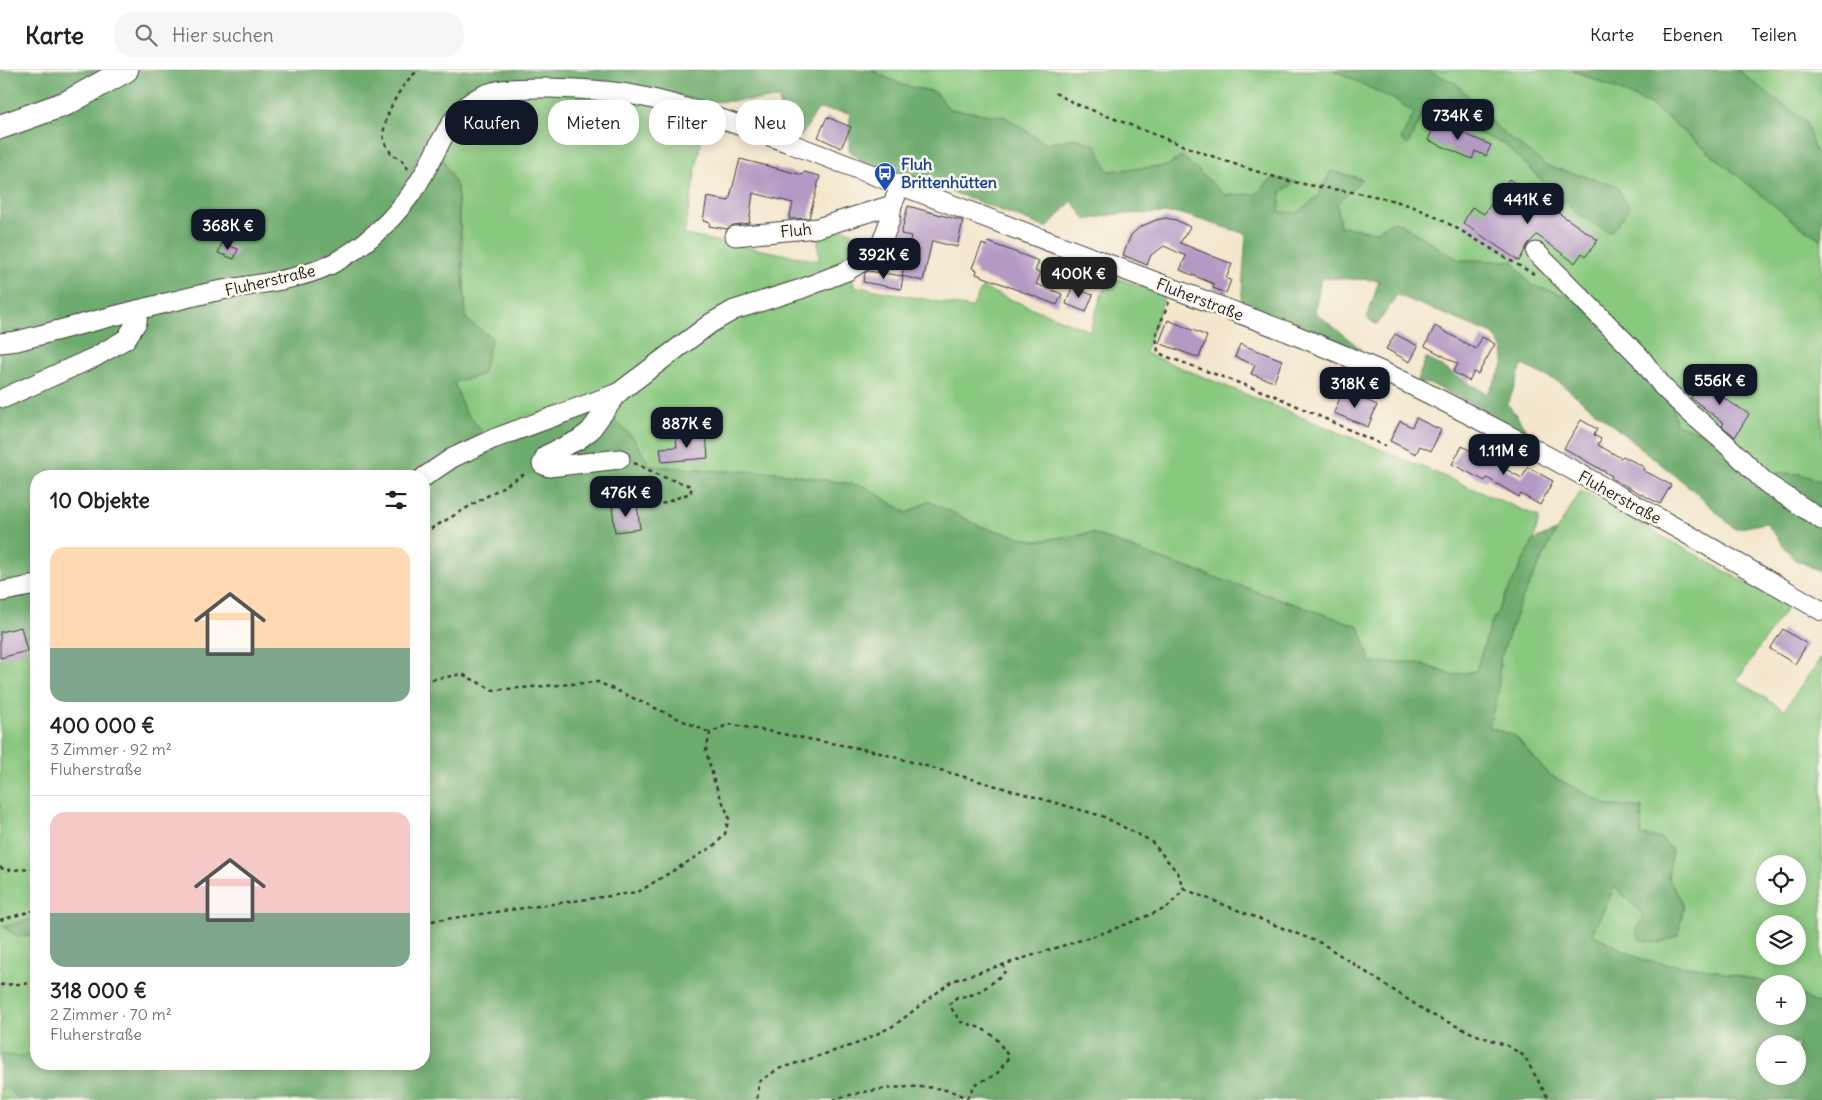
<!DOCTYPE html>
<html lang="de">
<head>
<meta charset="utf-8">
<style>
  body { margin:0; font-family:Delius,sans-serif; background:#f6f6f6; color:#222; height:100vh; display:flex; flex-direction:column; font-size:19px; white-space:nowrap }
  * { box-sizing:border-box; margin:0 }
  p { font-size:16px; color:#767676 }
  .icon { flex:none; width:28px; height:28px; fill:none; stroke:currentColor; stroke-width:2; stroke-linecap:round; stroke-linejoin:round }
  .map { position:relative; flex:1; overflow:hidden }
  .panel { position:absolute; left:30px; top:400px; width:400px; height:600px; display:flex; flex-direction:column; background:#fff; border-radius:20px; box-shadow:0 2px 12px #0003 }
  .panel>* { flex:none }
  .banner { position:absolute; left:445px; top:30px; width:475px; height:45px; display:flex; gap:10px }
  .fabs { position:absolute; left:1756px; top:785px; display:grid; gap:10px }
  .fabs a { display:grid; place-items:center; width:50px; height:50px; border-radius:50%; background:#fff; box-shadow:0 2px 12px #0003; font-size:25px }
  .price { position:absolute; translate:-50% -42px; padding:0 11px; border-radius:10px; background:#111827; color:#fff; font-size:16px; line-height:32px; filter:drop-shadow(0 1px 2px #0008) }
  .price::after { content:''; position:absolute; left:50%; top:30px; width:15px; height:11px; margin-left:-8px; background:inherit; clip-path:polygon(0 0,100% 0,50% 100%) }
  .price.on { background:#222; color:#fff }
  ul { padding:0; list-style:none }
  li { display:grid; align-content:center; gap:10px; height:265px; padding:0 20px }
  li+li { border-top:1px solid #e0e0e0 }
  li span { display:grid; place-items:center; height:155px; border-radius:15px; color:#555 }
  li>.icon { margin-inline-start:auto }
  span .icon { width:90px; height:90px; fill:#fffc; stroke-width:1 }
  li b { font-size:21px }
  h2 { display:flex; justify-content:space-between; align-items:center; height:60px; padding:0 20px; font-size:21px }
  .tag { padding:0 18px; border-radius:20px; background:#fff; box-shadow:0 2px 12px #0003; font-size:18px; line-height:45px }
  .tag.on { background:#111827; color:#fff }
  header { display:flex; align-items:center; gap:30px; box-sizing:border-box; height:70px; padding:0 25px; background:#fff; border-bottom:1px solid #e0e0e0 }
  header strong { font-size:24px }
  nav { display:flex; gap:28px; margin-inline-start:auto; font-size:18px }
  .search { width:350px; height:45px; background:#f6f6f6; display:flex; align-items:center; gap:12px; box-sizing:border-box; padding:0 18px; border-radius:20px; color:#767676; font-size:19px }
  .map>svg:first-child { display:block }
  .green { fill:#89c87f; stroke:#52724e; fill-rule:evenodd }
  .forest { fill:#6eac6e; stroke:#456445; fill-rule:evenodd }
  .building { fill:#b399c3 }
  .lines { fill:none; stroke-linecap:round; stroke-linejoin:round }
  .minor-casing { stroke:#3c3a36; stroke-width:21 }
  .major-casing { stroke:#3c3a36; stroke-width:26 }
  .path { stroke:#3c3a36; stroke-width:2.5; stroke-dasharray:4 4; stroke-linecap:butt }
  .minor { stroke:#fff; stroke-width:19 }
  .major { stroke:#fff; stroke-width:24 }
  .labels { text-anchor:middle; stroke-width:5; stroke-linejoin:round; paint-order:stroke }
  .transit-label { font-size:16px; font-weight:bold; fill:#164399; stroke:#fbf7ec; text-anchor:start }
  .street-label { font-size:16px; fill:#1c1c1c; stroke:#fbf7ec }
</style>
</head>
<body>
<header>
<strong>Karte</strong>
<div class="search"><svg class="icon" aria-label="search" viewBox="0 0 24 24"><circle cx="10" cy="10" r="6"/><path d="M15 15l6 6"/></svg>Hier suchen</div>
<nav><a>Karte</a><a>Ebenen</a><a>Teilen</a></nav>
</header>
<div class="map">
<svg width="1822" height="1030" viewBox="0 0 1822 1030">
  <rect width="100%" height="100%" fill="#fbf7ec"/>
  <filter id="ink" filterUnits="userSpaceOnUse"><feTurbulence type="fractalNoise" baseFrequency=".02" numOctaves="2"/><feDisplacementMap in="SourceGraphic" scale="10" xChannelSelector="R" yChannelSelector="G"/><feConvolveMatrix kernelMatrix="1 2 1 2 8 2 1 2 1" color-interpolation-filters="sRGB"/></filter>
  <filter id="wash" filterUnits="userSpaceOnUse"><feTurbulence type="fractalNoise" baseFrequency=".0096" numOctaves="4" result="noise"/><feDisplacementMap in="SourceGraphic" scale="20" xChannelSelector="R" yChannelSelector="G"/><feGaussianBlur stdDeviation="1.12" result="paint"/><feColorMatrix in="noise" values="0 0 0 0 0 0 0 0 0 0 0 0 0 0 0 0 0 1.4 0 .05"/><feComposite in="paint" operator="in"/></filter>
  <g filter="url(#wash)">
    <rect width="100%" height="100%" fill="#f3e6cc"/>
    <!-- green -->
    <g class="green">
      <path d="M871,0H1572L1650,34L1798,155L1822,170V412L1800,404L1766,402L1740,376L1676,354L1671,325L1575,228L1530,215L1513,191L1459,190L1396,151L1374,162L1340,156L1337,134L1362,109L1331,101L1318,126L1298,143L1278,142L1281,122L1295,112L1273,108L1256,124L1225,125L1182,86L1167,96L1107,101L1074,68L1046,74L1005,47L949,39L935,22L902,15Z"/>
      <path d="M1737,0H1822V85L1815,82L1806,52Z"/>
      <path d="M544,8L642,17L708,32L684,165L819,191L818,168L844,159L869,171L848,193L854,216L972,238L982,218L1090,261L1108,205L1165,225L1145,283L1387,382L1539,447L1534,470L1490,556L1476,601L1453,605L1415,592L1371,593L1358,556L1164,490L1092,463L1036,471L982,457L928,431L907,443L864,416L775,402L727,401L650,396L632,366L492,373L464,340L454,312L466,249L463,182L457,117L432,69L451,37L486,17Z"/>
      <path d="M1581,421L1788,536L1737,610L1784,640L1822,586V937L1798,923V914H1774L1703,898L1645,891L1592,864L1615,816L1644,846L1684,835L1668,807L1672,780L1662,769L1641,765L1642,737L1609,736L1548,704L1515,666L1489,657L1498,625L1500,590L1520,533L1556,461ZM1765,794H1798V826H1765ZM1765,854H1798V886H1765Z"/>
      <path d="M36,561V848L4,857L19,867L36,864V982L21,986L0,985V576L11,575Z"/>
      <path d="M7,1017L20,1030H0V1020Z"/>
    </g>
    <!-- forest -->
    <g class="forest">
      <path d="M0,0H871L902,15L935,22L949,39L1005,47L1046,74L1074,68L1096,75L1108,101L1167,96L1182,86L1225,125L1256,124L1273,108L1296,112L1281,122L1279,142L1298,143L1318,126L1331,101L1362,109L1337,134L1340,156L1374,162L1395,151L1459,190L1513,191L1530,215L1575,228L1671,325L1676,354L1740,376L1766,402L1800,404L1822,412V502L1794,489L1766,453L1735,459L1693,420L1559,312L1522,295L1508,334L1528,362L1431,314L1416,313L1426,288L1487,324C1501,298 1514,290 1493,264L1397,225L1377,255L1367,248L1379,210L1321,208L1315,242L1361,279L1343,280L1241,236L1246,164L1179,143L1117,144L1086,150L1072,131L1047,158L958,124L869,97L849,80L850,43L818,39L801,67L781,54L779,29L708,32L642,17L544,8L486,17L451,37L432,69L457,117L466,249L492,268L482,305L454,312L464,340L492,373L594,333L632,366L650,396L727,401L775,402L864,416L907,443L928,431L982,457L1036,471L1092,463L1164,490L1359,556L1371,593L1415,592L1453,605L1476,601L1490,556L1534,470L1556,461L1520,533L1500,590L1498,625L1489,657L1515,666L1548,704L1609,736L1642,737L1641,765L1662,769L1672,780L1668,807L1684,835L1678,865L1661,873L1640,870L1636,860L1644,846L1615,816L1592,864L1645,891L1703,898L1774,914H1765V946H1798V923L1822,937V1030H20L7,1018L0,1020V985L21,986L36,982V994H424V406H36V561L11,575L0,576ZM1765,974H1798V1006H1765Z"/>
      <path d="M1333,0H1426L1456,13L1499,59L1547,96L1616,115L1630,139L1610,163L1575,142L1504,74L1424,41L1408,75L1401,69L1414,43L1397,31Z"/>
      <path d="M1572,0H1737L1806,52L1815,82L1822,85V170L1798,155L1650,34Z"/>
      <path d="M36,848V864L19,867L3,857Z"/>
    </g>
    <g id="blocks">
      <!-- building -->
      <g class="building">
        <path d="M827,47L851,57L841,78L818,67Z"/>
        <path d="M1436,52L1491,75L1486,86L1475,81L1472,89L1428,70Z"/>
        <path d="M740,89L803,105L804,102L820,106L809,148L789,149L793,133L753,123L749,153L733,155L727,159L709,156L710,152L703,151L707,127L729,131Z"/>
        <path d="M1509,109L1598,170L1586,186L1582,183L1575,193L1537,165L1528,174L1519,191L1463,153L1472,137L1484,144Z"/>
        <path d="M908,136L963,151L957,177L932,171L923,211L902,206L911,166L901,164Z"/>
        <path d="M1166,148L1176,150L1190,157L1180,173L1232,194L1226,209L1231,210L1226,223L1213,218L1214,214L1180,200L1186,186L1164,176L1151,185L1147,195L1123,185L1131,165L1140,157L1156,150Z"/>
        <path d="M988,172L1039,191L1035,201L1041,203L1036,214L1062,224L1057,235L976,204L977,200L972,198L982,174L987,176Z"/>
        <path d="M222,173L238,179L234,189L218,183Z"/>
        <path d="M868,201L903,206L901,219L863,212L865,203Z"/>
        <path d="M1072,217L1093,225L1086,242L1066,234Z"/>
        <path d="M1168,250L1207,266L1199,288L1159,273Z"/>
        <path d="M1435,256L1476,279L1482,267L1495,274L1478,304L1474,302L1469,311L1453,302L1458,294L1425,276Z"/>
        <path d="M1395,264L1418,276L1410,292L1386,279Z"/>
        <path d="M1240,274L1282,290L1274,312L1251,304L1255,295L1235,287Z"/>
        <path d="M1703,308L1726,322L1722,327L1749,344L1735,367L1722,356L1724,353L1691,328Z"/>
        <path d="M1343,320L1377,335L1368,357L1334,343Z"/>
        <path d="M1416,348L1441,360L1431,381L1420,376L1416,384L1390,371L1400,351L1412,357Z"/>
        <path d="M1581,350L1597,359L1594,365L1601,369L1598,375L1621,388L1623,386L1644,397L1643,400L1671,415L1660,434L1611,408L1612,406L1564,378Z"/>
        <path d="M706,364L708,388L662,392L660,378L677,377L676,367Z"/>
        <path d="M1462,376L1522,408L1528,397L1553,411L1540,435L1521,424L1519,427L1487,408L1485,411L1452,394Z"/>
        <path d="M637,434L640,459L615,462L612,437Z"/>
        <path d="M21,557L27,581L0,588V562Z"/>
        <path d="M1783,559L1807,574L1795,594L1770,579Z"/>
      </g>
    </g>
  </g>
  <g filter="url(#ink)">
    <use href="#blocks" fill-opacity="0" stroke="#3c3a36" stroke-width="1"/>
    <g class="lines">
      <!-- minor casing -->
      <g class="minor-casing">
        <g id="minor">
          <path d="M735,166L817,158L892,135L896,126"/>
          <path d="M1536,182L1640,287L1663,317L1688,341L1723,371L1766,413L1822,450"/>
          <path d="M0,273L17,271C82,254 147,237 212,222C251,214 305,211 339,190C376,168 405,138 426,100C437,80 446,57 462,40C484,16 518,18 548,18C580,19 612,20 644,27C694,38 742,56 789,73L1288,262C1328,279 1368,294 1407,313C1548,383 1685,463 1822,541"/>
          <path d="M618,323L590,361L578,370L546,385L542,394L549,397L620,389"/>
          <path d="M4,328L95,287L126,269L137,252L138,240"/>
          <path d="M424,407L452,388L493,369L618,323L711,253L734,240L801,219L847,201L868,188L882,172L890,150L892,135"/>
          <path d="M0,522L36,515"/>
        </g>
      </g>
      <!-- major casing -->
      <g class="major-casing">
        <path id="major" d="M0,57L67,33L126,0"/>
      </g>
      <!-- path -->
      <g class="path">
        <path d="M1055,23L1076,34C1145,60 1212,89 1282,109C1323,120 1367,121 1408,135C1452,151 1493,182 1534,204"/>
        <path d="M408,99L400,88L392,85C390,81 386,75 384,71C380,50 402,11 419,0"/>
        <path d="M1169,232L1156,264L1158,282L1165,286L1275,326L1385,376"/>
        <path d="M634,393L663,407L691,416V423C676,427 662,436 647,437"/>
        <path d="M424,463L528,402"/>
        <path d="M424,611L462,604L493,620L598,612L710,663"/>
        <path d="M0,797L5,800L36,799"/>
        <path d="M1184,819L1323,874L1430,944L1474,964L1508,976L1524,986L1549,1030"/>
        <path d="M0,850L36,840"/>
        <path d="M424,852L638,822L714,776L725,764L729,747L715,714L706,681L710,663L729,654L873,681L1102,746L1151,771L1177,802L1184,819L1167,838L1106,862L952,911L895,955L856,974L778,999L759,1012L757,1030"/>
        <path d="M0,915L36,913"/>
        <path d="M967,1028L975,1014L996,1005L1009,987L995,967L981,958L961,952L949,935L957,927C975,928 993,913 1006,901L1003,894"/>
        <path d="M833,1030C864,1019 941,1007 968,1030"/>
      </g>
      <!-- minor -->
      <use href="#minor" class="minor"/>
      <!-- major -->
      <use href="#major" class="major"/>
    </g>
  </g>
  <!-- icons -->
  <defs>
    <g id="bus-pin" transform="scale(1.125)"><path d="M0 17L-7.5 6A9.5 9.5 0 1 1 7.5 6Z" fill="#1a4fb4" stroke="#fbf7ec"/><path d="M-5-6H5V4H4V6H2V4H-2V6H-4V4H-5ZM-3.5-4V0h7V-4ZM-3.5 1.2v1.5H-2V1.2ZM2 1.2v1.5H3.5V1.2Z" fill="#fff"/></g>
  </defs>
  <g fill-rule="evenodd">
    <use href="#bus-pin" x="885" y="103"/>
  </g>
  <g class="labels">
    <!-- transit labels -->
    <g class="transit-label">
      <text x="901" y="100">Fluh<tspan x="901" dy="18">Brittenhütten</tspan></text>
    </g>
    <!-- street labels -->
    <g class="street-label">
      <text transform="translate(796 160) rotate(-6)" y="6">Fluh</text>
      <text transform="translate(270 210) rotate(-13)" y="6">Fluherstraße</text>
      <text transform="translate(1200 229) rotate(21)" y="6">Fluherstraße</text>
      <text transform="translate(1620 427) rotate(29)" y="6">Fluherstraße</text>
    </g>
  </g>
</svg>
<div class="fabs">
<a><svg class="icon" aria-label="locate" viewBox="0 0 24 24"><circle cx="12" cy="12" r="6"/><path d="M12 2v4M12 18v4M2 12h4M18 12h4"/></svg></a>
<a><svg class="icon" aria-label="layers" viewBox="0 0 24 24"><path d="M12 4l9 5-9 5-9-5zM3 14l9 5 9-5"/></svg></a>
<a>+</a>
<a>−</a>
</div>
<b class="price" style="left:1458px;top:71px">734K €</b>
<b class="price" style="left:1528px;top:155px">441K €</b>
<b class="price" style="left:228px;top:181px">368K €</b>
<b class="price" style="left:884px;top:210px">392K €</b>
<b class="price on" style="left:1079px;top:229px">400K €</b>
<b class="price" style="left:1720px;top:336px">556K €</b>
<b class="price" style="left:1355px;top:339px">318K €</b>
<b class="price" style="left:687px;top:379px">887K €</b>
<b class="price" style="left:1504px;top:406px">1.11M €</b>
<b class="price" style="left:626px;top:448px">476K €</b>
<div class="banner">
<a class="tag on">Kaufen</a>
<a class="tag">Mieten</a>
<a class="tag">Filter</a>
<a class="tag">Neu</a>
</div>
<section class="panel">
<h2>10 Objekte<svg class="icon" aria-label="filters" viewBox="0 0 24 24"><path d="M4 7h16M4 17h16"/><circle cx="9" cy="7" r="2"/><circle cx="15" cy="17" r="2"/></svg></h2>
<ul>
<li><span style="background:linear-gradient(#ffd9b3 65%,#7fa58c 0)"><svg class="icon" aria-label="home" viewBox="0 0 24 24"><path d="M3 11l9-7 9 7M6 9v11h12V9"/></svg></span><div><b>400 000 €</b><p>3 Zimmer · 92 m²</p><p>Fluherstraße</p></div></li>
<li><span style="background:linear-gradient(#f6c9c9 65%,#7fa58c 0)"><svg class="icon" aria-label="home" viewBox="0 0 24 24"><path d="M3 11l9-7 9 7M6 9v11h12V9"/></svg></span><div><b>318 000 €</b><p>2 Zimmer · 70 m²</p><p>Fluherstraße</p></div></li>
</ul>
</section>
</div>
</body>
</html>
